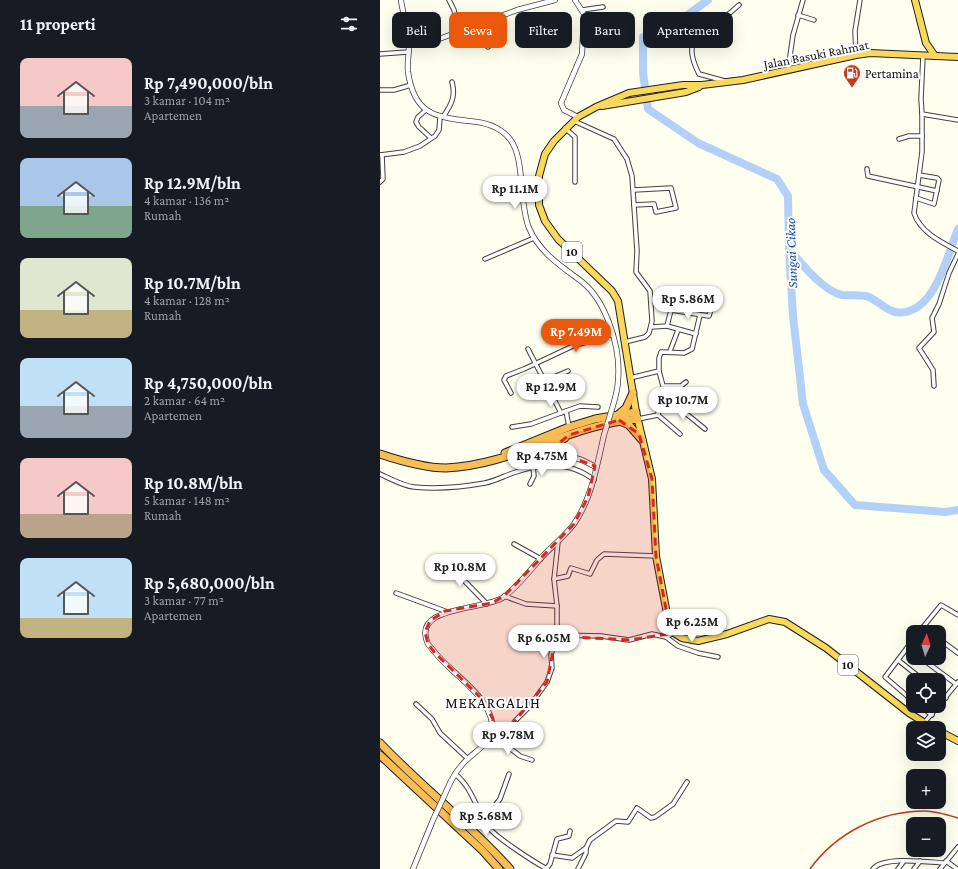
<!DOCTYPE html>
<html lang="id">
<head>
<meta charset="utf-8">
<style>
  body { margin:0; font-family:"Crimson Pro",serif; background:#20242c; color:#f1f3f6; height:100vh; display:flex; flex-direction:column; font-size:15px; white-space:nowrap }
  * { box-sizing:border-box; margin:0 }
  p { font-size:13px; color:#9ea1a6 }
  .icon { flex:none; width:22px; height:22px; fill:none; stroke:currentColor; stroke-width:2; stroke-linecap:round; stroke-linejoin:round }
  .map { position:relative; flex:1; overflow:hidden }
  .details { display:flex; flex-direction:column; background:#171b24; width:380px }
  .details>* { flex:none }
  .hud { position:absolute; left:12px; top:12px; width:380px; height:36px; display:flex; gap:8px }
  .needle { width:26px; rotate:4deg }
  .buttons { position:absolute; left:526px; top:625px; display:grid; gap:8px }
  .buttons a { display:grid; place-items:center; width:40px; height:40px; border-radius:8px; background:#171b24; box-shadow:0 4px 16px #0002; font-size:20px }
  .price { position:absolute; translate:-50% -34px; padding:0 9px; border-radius:14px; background:#fff; color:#222; font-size:13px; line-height:26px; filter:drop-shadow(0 1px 2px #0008) }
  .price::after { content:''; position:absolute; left:50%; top:24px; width:12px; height:9px; margin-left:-6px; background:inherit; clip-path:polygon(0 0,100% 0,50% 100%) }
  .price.active { background:#ea580c; color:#fff }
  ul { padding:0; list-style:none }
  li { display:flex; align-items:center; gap:12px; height:100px; padding:0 20px }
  li span { display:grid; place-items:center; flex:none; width:112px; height:80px; border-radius:8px; color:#555 }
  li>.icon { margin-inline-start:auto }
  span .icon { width:48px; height:48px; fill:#fffc; stroke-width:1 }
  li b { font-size:17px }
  h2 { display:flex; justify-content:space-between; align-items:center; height:48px; padding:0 20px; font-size:17px }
  .tag { padding:0 14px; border-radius:8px; background:#171b24; box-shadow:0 4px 16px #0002; font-size:14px; line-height:36px }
  .tag.active { background:#ea580c; color:#fff }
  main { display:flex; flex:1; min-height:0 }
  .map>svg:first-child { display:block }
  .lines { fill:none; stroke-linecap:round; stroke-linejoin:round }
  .river { stroke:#b3d1f8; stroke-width:8 }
  .minor-casing { stroke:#414141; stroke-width:5.5 }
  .tertiary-casing { stroke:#414141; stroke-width:6 }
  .trunk-casing { stroke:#1f1f1f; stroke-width:8 }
  .motorway-casing { stroke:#1f1f1f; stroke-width:9 }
  .minor { stroke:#fff; stroke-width:3.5 }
  .tertiary { stroke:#fff; stroke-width:4.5 }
  .trunk { stroke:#fad85c; stroke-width:6 }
  .motorway { stroke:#f8be55; stroke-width:7 }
  .rail { stroke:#c33922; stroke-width:1.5 }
  .tertiary-bridge-casing { stroke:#414141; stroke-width:6; stroke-linecap:butt }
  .tertiary-bridge { stroke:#fff; stroke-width:4.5 }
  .marked { fill:#d62828; fill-opacity:0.2; stroke:#d62828; stroke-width:3; stroke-dasharray:8 5; stroke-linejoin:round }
  .labels { text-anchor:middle; stroke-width:4; stroke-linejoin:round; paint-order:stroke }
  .shield { fill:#fff; stroke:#565656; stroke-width:1 }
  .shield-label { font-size:12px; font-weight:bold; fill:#0e0e0e }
  .street-label { font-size:13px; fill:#0e0e0e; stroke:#fff }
  .poi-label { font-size:13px; fill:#0e0e0e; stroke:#fff; text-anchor:start }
  .water-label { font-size:14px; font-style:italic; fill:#144aa4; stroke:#fff }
  .quarter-label { font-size:15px; letter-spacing:1px; fill:#0e0e0e; stroke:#fff }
</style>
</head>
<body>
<main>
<section class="details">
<h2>11 properti<svg class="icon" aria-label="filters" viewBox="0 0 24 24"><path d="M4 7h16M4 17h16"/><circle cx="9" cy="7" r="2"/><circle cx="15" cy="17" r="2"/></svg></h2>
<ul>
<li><span style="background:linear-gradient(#f6c9c9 60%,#9aa5b1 0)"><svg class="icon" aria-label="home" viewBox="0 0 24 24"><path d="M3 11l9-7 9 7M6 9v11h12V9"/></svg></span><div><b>Rp 7,490,000/bln</b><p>3 kamar · 104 m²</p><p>Apartemen</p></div></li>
<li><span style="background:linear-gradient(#a9c7e8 60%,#7fa58c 0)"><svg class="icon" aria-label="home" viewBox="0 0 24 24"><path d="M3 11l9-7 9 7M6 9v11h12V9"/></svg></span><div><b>Rp 12.9M/bln</b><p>4 kamar · 136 m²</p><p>Rumah</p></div></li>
<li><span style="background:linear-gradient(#dfe7d0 65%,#c2b280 0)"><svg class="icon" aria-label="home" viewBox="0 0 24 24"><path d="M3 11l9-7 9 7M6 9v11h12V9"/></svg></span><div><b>Rp 10.7M/bln</b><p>4 kamar · 128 m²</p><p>Rumah</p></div></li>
<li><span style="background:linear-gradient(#bfe0f5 60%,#9aa5b1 0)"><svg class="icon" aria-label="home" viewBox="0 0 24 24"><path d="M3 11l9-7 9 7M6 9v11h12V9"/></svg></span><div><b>Rp 4,750,000/bln</b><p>2 kamar · 64 m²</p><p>Apartemen</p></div></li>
<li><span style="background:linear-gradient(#f6c9c9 70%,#b9a48a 0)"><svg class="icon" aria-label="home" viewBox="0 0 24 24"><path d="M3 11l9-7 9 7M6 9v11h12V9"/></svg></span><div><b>Rp 10.8M/bln</b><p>5 kamar · 148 m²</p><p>Rumah</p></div></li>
<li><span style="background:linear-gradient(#bfe0f5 75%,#c2b280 0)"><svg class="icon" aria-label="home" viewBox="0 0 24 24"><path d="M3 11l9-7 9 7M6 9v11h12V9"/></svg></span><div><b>Rp 5,680,000/bln</b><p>3 kamar · 77 m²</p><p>Apartemen</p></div></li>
</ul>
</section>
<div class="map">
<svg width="578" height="869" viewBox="0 0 578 869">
  <rect width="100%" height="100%" fill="#fffff0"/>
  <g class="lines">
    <!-- river -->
    <g class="river">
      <path d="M328,0L295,24L263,37V73L268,109L318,143L397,179L408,196L409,249L413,316L423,404L444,470L475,505L565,512L578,510"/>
      <path d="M409,249C421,263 443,291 462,295C470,296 481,294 489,297C498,301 507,311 515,312C554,318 567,256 578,229"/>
    </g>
    <!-- minor casing -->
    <g class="minor-casing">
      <g id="minor">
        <path d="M69,0L74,10L78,31"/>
        <path d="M202,10L223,7"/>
        <path d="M418,15L434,20"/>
        <path d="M108,47V20"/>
        <path d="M0,54L28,52"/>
        <path d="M476,55L475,31L480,0"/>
        <path d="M543,56L541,99L542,114L578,120"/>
        <path d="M408,70L413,35L423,0"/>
        <path d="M345,81L319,74C303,42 315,38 339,21C346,17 352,11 359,5"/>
        <path d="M0,90H14L31,85"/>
        <path d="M46,110L38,117L36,122L39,127L51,138"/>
        <path d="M542,114V152L534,213C540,232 561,242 578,251"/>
        <path d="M63,117C71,105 76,97 72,82"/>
        <path d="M194,121L234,139L247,159L252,176L257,251L256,272L270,291L272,321L269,333L265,337L245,342"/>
        <path d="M185,128L195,137V182"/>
        <path d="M519,139L529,136H542"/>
        <path d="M0,155L24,152L40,146L55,136L59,130L60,117"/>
        <path d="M487,169L488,176L557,191"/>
        <path d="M0,182L3,179L2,155"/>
        <path d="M254,190L291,188L296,208L276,212L274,204L254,205"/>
        <path d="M536,198L554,204L559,180L557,178L539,175"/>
        <path d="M105,259L154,238"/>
        <path d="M291,310L292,299"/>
        <path d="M287,326L316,334"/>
        <path d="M271,327L287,326L291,310L329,316L334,300"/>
        <path d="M148,349L181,413"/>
        <path d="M290,351L298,330"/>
        <path d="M279,371V358L281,352L304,353L312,349L320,315"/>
        <path d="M250,378L279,371L283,386H301L306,382"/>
        <path d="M164,381L188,371"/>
        <path d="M554,386L553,370L539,348L554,332L552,318L559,304L569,273L578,254"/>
        <path d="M131,393L124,380L126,376L144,369L193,346L233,334"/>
        <path d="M186,411L200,406L218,407"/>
        <path d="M278,415V412L290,403H293L325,429"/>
        <path d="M258,419L278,415L300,434"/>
        <path d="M132,427L151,424L186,411L189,427"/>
        <path d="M0,474C11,479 23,486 34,487C56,489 83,487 105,483C115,481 124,476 133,473C161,463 190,461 214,480"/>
        <path d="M150,484L154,476L153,466"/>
        <path d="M134,544L161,559"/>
        <path d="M66,562L107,604"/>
        <path d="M174,579L178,542"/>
        <path d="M16,593L65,611"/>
        <path d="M124,596L146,604L177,606L174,579L188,576L191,568L210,574L217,560L224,554L276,556"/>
        <path d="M543,627L549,632"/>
        <path d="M539,632L561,605L578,615"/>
        <path d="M154,635L170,641L175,640L177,635V606"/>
        <path d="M177,635L221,636L249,640L272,634L286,637L294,633"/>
        <path d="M286,637L298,646L318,653L338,657"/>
        <path d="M559,639L578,653"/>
        <path d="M533,640L505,677L533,701"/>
        <path d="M527,648L533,652"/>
        <path d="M541,658L576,684"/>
        <path d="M518,660L543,680"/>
        <path d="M559,693L566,698"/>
        <path d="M36,704L52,719L60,733L87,758"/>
        <path d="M540,706L552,715"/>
        <path d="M544,723L578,682"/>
        <path d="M113,735L140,756L152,760"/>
        <path d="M123,742L135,721L149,707L167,682L172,668L171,655L175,640"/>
        <path d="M75,774C93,788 96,810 109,828C117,838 154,862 167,869"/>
        <path d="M104,819L120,799L129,774"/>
        <path d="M172,855L192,858L206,848"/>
        <path d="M566,861L577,869"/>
        <path d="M166,869L170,864L177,839L189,836L190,831"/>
        <path d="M198,869L206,853V848L210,840L236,821L248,822L257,808L271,818L275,817L293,804L307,782"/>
        <path d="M493,869C503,856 548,862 564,863"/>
        <path d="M518,869L524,861"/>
        <path d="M534,869L540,861"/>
        <path d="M560,869L578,847"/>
      </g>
    </g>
    <!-- tertiary casing -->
    <g class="tertiary-casing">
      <g id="tertiary">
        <path d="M21,0C23,15 28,29 29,45C29,54 27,63 28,72C34,112 52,117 89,121C103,122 119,126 129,138C146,158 138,201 149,228C159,252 182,267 201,281C227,301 241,349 238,380C238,391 234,402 231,412"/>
        <path d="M195,0L204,14L202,54L181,103L184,110L198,117"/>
        <path d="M29,45H40L51,42L137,10L175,0"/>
        <path d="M185,455L202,460L216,467"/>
        <path d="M71,781C83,757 98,754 113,735C114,704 91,688 71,669C62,661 55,653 48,644C30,605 104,611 124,597C138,586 149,572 160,559C171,547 184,537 194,524C212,498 217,465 224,435"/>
        <path d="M33,869L53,820"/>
      </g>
    </g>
    <!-- trunk casing -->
    <g class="trunk-casing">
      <g id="trunk">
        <path d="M535,0L546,43L555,56"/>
        <path d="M222,106L306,92L319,87"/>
        <path d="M553,728L529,713L446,648L405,622L389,619L347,634L318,641L302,638L294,633L288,619L276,556L272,479L256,412L238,301L232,291L178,239L165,221L159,205V176L165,154L174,141L198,117L216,107L249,93L303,85H322L363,80L476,55L490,53L578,57"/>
        <path d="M559,731L578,741"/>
      </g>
    </g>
    <!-- motorway casing -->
    <g class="motorway-casing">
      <g id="motorway">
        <path d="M238,415L246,408L253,393"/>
        <path d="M240,421L249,425L262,440"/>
        <path d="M185,438L180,441L179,445L185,455"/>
        <path d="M125,453L189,427L215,419L256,412"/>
        <path d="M149,453L171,452L185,455"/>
        <path d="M0,454C21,461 44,468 66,468C134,465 191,424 258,419"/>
        <path d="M0,743C42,787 90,824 130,869"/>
        <path d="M0,755L103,851L119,869"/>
      </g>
    </g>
    <!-- minor -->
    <use href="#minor" class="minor"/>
    <!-- tertiary -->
    <use href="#tertiary" class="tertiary"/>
    <!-- trunk -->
    <use href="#trunk" class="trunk"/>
    <!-- motorway -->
    <use href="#motorway" class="motorway"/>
    <!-- rail -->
    <path class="rail" d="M430,869C456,833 499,811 545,811C555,811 568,815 578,818"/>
    <!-- tertiary-bridge casing -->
    <g class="tertiary-bridge-casing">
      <g id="tertiary-bridge">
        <path d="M224,435L231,412"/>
        <path d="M53,820L71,781"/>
      </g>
    </g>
    <!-- tertiary-bridge -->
    <use href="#tertiary-bridge" class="tertiary-bridge"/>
  </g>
  <!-- marked area -->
  <path class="marked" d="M239,420L259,434L272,479L276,556L288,619L294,633L249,640L176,636L167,682L135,721L123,742L113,735V719L102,699L54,652L48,644L45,632L50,621L65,611L112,603L124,596L194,524L208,497L215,466L185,455L179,443L189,435Z"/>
  <!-- icons -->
  <defs>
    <g id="fuel-pin" transform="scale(0.9)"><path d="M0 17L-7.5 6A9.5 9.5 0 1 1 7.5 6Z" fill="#c33922" stroke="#fff"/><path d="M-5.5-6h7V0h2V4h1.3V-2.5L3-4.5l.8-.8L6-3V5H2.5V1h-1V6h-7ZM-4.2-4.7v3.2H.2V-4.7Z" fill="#fff"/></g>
  </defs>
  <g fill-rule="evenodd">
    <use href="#fuel-pin" x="472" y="73"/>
  </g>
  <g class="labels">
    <!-- shield labels -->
    <g class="shield">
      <rect x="182" y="242" width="20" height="20" rx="3"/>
      <rect x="458" y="655" width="20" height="20" rx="3"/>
    </g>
    <g class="shield-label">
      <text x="192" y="256">10</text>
      <text x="468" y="669">10</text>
    </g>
    <!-- street labels -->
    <g class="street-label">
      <text transform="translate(436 54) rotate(-11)" y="5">Jalan Basuki Rahmat</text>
    </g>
    <!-- poi labels -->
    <g class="poi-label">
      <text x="485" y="78">Pertamina</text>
    </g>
    <!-- water labels -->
    <g class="water-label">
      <text transform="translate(411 253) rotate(-92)" y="5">Sungai Cikao</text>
    </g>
    <!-- quarter labels -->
    <g class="quarter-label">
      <text x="113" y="708">MEKARGALIH</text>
    </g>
  </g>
</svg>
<div class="buttons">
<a><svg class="needle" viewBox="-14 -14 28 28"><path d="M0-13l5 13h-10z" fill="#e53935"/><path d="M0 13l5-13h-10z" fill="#9ea1a6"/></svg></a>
<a><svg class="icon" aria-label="locate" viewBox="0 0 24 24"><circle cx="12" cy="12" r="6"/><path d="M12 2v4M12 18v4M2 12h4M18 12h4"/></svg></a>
<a><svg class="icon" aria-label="layers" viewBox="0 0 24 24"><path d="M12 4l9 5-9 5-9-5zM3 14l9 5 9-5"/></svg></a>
<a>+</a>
<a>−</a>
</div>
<b class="price" style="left:135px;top:210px">Rp 11.1M</b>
<b class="price" style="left:308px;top:320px">Rp 5.86M</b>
<b class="price active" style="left:196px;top:353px">Rp 7.49M</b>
<b class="price" style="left:171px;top:408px">Rp 12.9M</b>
<b class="price" style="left:303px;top:421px">Rp 10.7M</b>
<b class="price" style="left:162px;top:477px">Rp 4.75M</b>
<b class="price" style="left:80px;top:588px">Rp 10.8M</b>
<b class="price" style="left:312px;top:643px">Rp 6.25M</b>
<b class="price" style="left:164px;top:659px">Rp 6.05M</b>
<b class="price" style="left:128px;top:756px">Rp 9.78M</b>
<b class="price" style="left:106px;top:837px">Rp 5.68M</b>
<div class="hud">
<a class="tag">Beli</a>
<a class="tag active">Sewa</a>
<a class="tag">Filter</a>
<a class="tag">Baru</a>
<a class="tag">Apartemen</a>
</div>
</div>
</main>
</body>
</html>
